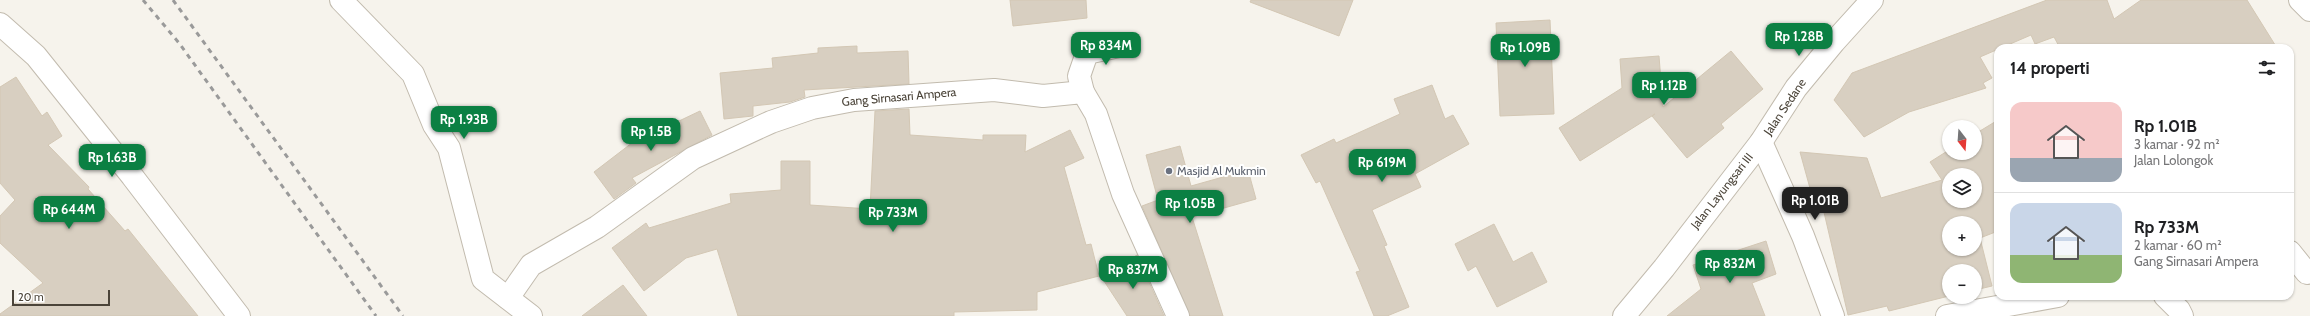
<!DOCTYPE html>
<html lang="id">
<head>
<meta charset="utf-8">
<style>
  body { margin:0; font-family:Cabin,sans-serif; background:#f2f2f2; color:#202124; height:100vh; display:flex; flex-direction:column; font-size:15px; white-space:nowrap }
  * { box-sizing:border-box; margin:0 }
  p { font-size:13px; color:#757577 }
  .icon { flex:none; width:22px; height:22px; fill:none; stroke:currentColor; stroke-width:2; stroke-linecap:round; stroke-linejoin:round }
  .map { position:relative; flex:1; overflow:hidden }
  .drawer { position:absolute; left:1994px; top:44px; width:300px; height:256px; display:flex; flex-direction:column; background:#fff; border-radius:12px; box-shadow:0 1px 3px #0004 }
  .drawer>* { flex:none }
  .needle { width:26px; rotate:163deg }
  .fabs { position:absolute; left:1942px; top:120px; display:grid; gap:8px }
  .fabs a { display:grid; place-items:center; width:40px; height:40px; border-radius:50%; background:#fff; box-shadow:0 1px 3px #0004; font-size:20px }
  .scale { position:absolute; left:12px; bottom:10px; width:98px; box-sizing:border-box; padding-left:4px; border:2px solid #4b4439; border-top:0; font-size:11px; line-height:14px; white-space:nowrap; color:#4b4439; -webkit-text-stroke:3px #fff; paint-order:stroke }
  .price { position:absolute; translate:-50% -34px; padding:0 9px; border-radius:8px; background:#0b8043; color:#fff; font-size:13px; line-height:26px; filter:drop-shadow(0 1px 2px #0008) }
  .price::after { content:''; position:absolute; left:50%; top:24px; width:12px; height:9px; margin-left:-6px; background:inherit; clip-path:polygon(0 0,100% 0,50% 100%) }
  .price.active { background:#222; color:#fff }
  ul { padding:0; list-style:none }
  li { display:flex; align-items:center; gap:12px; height:100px; padding:0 16px }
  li+li { border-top:1px solid #e0e0e0 }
  li span { display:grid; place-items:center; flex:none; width:112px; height:80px; border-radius:12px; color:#555 }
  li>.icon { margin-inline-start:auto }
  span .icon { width:48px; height:48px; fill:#fffc; stroke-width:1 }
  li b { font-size:17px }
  h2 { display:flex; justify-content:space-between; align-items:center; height:48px; padding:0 16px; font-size:17px }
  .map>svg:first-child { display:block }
  .building { fill:#d8cfc1; stroke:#d3c7b4; fill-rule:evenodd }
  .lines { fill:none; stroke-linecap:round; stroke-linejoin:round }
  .minor-casing { stroke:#c2bbae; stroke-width:24 }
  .minor { stroke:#fff; stroke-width:22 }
  .rail { stroke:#9a9a9a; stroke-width:3; stroke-dasharray:5 5; stroke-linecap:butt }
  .worship-dot { fill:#6b7280; stroke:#fff; stroke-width:1.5 }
  .labels { text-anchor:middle; stroke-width:4; stroke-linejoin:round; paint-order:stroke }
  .street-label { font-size:12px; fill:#4b4439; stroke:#fff }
  .worship-label { font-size:12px; fill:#5b616d; stroke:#fff; text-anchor:start }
</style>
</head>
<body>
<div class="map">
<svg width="2310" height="316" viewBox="0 0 2310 316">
  <rect width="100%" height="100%" fill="#f6f3ec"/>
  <!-- building -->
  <g class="building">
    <path d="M1010,0H1086L1087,18L1013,26Z"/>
    <path d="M1251,0H1353L1339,36L1250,2Z"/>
    <path d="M2047,0H2107L2114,19L2141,0H2247L2277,48H2060L2054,37L2035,44L2031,35L1980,57L1992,78L1983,83L1986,88L1909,112L1864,137L1834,100L1852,73Z"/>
    <path d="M1550,20L1554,114L1500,116L1496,23Z"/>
    <path d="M857,46V53L908,51L909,84L804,90L805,97L790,102L753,106V116L724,119L720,73L773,68L772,58L818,53V48Z"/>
    <path d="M1731,51L1763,89L1721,124L1724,128L1687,158L1652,116L1655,114L1580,161L1559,128L1622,88L1620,59L1659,56L1663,107Z"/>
    <path d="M16,77L42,116L47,112L62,136L48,145L89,187L88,189L125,231L128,229L198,316H0V314L43,283L0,243V216L15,200L0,183V87Z"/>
    <path d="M1432,85L1445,119L1453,115L1469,144L1415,174L1421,187L1372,210L1387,245L1384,246L1409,307L1387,316H1374L1356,272L1360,271L1320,181L1316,183L1301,155L1334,139L1336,143L1400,114L1394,99Z"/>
    <path d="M909,109L910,135L983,140V135H1026L1025,152L1070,130L1084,158L1064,167L1086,245L1091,244L1099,276L1037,292V310L954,312V316H738L717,249L686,258L644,291L612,248L646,223L649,228L731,203L730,194L781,190V161H810V205L870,209L875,111Z"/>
    <path d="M700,111L712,135L632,178L636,183L614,199L594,172L654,126L658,131Z"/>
    <path d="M1998,120V231L1980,238L1992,286L1975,290V271H1949V296L1889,311L1887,306L1848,315L1823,208L1816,210L1800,152L1867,158L1881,198L1942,180L1930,162L1949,150V153H1975V134ZM1949,175H1975V201H1949ZM1949,223H1975V249H1949Z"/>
    <path d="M1180,146L1191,186L1248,170L1256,199L1192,217L1223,316H1190L1142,206L1158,200L1146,155Z"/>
    <path d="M1494,224L1513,262L1532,252L1547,282L1497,307L1476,266L1468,271L1455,244Z"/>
    <path d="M1766,241L1776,274L1752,283L1765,316H1667L1701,289L1693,265Z"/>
    <path d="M1137,255L1164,316H1127L1102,278Z"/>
    <path d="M623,285L647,316H582Z"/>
  </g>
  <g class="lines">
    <!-- minor casing -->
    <g class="minor-casing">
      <g id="minor">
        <path d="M341,0L413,74L434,125L449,148L483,279L531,316"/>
        <path d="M2300,0L2310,10"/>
        <path d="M0,24L36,56L132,176L239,316"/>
        <path d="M1083,92L1079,76L1087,53L1128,44"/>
        <path d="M1761,142L1803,236L1833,316"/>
        <path d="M2290,252L2307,273L2310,271"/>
        <path d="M2165,296L2179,310L2182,316"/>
        <path d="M508,298L531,265L597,227L693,158L771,122L812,108L854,100L994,90L1043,96L1083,92L1096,114L1123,194L1178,316"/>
        <path d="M1624,316L1664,268L1761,142L1796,88L1834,42L1872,0"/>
        <path d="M1947,316L2058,296"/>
      </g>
    </g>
    <!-- minor -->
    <use href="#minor" class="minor"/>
    <!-- rail -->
    <g class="rail">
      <path d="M143,0L179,43L376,316"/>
      <path d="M173,0L403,316"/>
    </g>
  </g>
  <!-- markers -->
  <circle class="worship-dot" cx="1169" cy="171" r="4"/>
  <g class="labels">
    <!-- street labels -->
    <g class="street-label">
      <text transform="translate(899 97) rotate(-5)" y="4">Gang Sirnasari Ampera</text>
      <text transform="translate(1785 107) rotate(-56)" y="4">Jalan Sedane</text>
      <text transform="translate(1722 191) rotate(-52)" y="4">Jalan Layungsari III</text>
    </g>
    <!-- worship labels -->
    <g class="worship-label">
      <text x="1177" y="175">Masjid Al Mukmin</text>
    </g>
  </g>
</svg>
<div class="fabs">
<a><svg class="needle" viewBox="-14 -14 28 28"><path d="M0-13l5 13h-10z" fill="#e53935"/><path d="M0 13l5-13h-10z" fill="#757577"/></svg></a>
<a><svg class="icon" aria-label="layers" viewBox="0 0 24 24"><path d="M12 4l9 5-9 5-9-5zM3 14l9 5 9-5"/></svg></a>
<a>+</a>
<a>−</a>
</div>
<div class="scale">20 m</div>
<b class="price" style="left:1799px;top:57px">Rp 1.28B</b>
<b class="price" style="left:1106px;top:66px">Rp 834M</b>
<b class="price" style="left:1525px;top:68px">Rp 1.09B</b>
<b class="price" style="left:1664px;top:106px">Rp 1.12B</b>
<b class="price" style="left:464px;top:140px">Rp 1.93B</b>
<b class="price" style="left:651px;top:152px">Rp 1.5B</b>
<b class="price" style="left:112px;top:178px">Rp 1.63B</b>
<b class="price" style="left:1382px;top:183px">Rp 619M</b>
<b class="price active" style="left:1815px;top:221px">Rp 1.01B</b>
<b class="price" style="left:1190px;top:224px">Rp 1.05B</b>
<b class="price" style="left:69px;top:230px">Rp 644M</b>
<b class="price" style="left:893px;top:233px">Rp 733M</b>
<b class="price" style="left:1730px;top:284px">Rp 832M</b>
<b class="price" style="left:1133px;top:290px">Rp 837M</b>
<section class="drawer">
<h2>14 properti<svg class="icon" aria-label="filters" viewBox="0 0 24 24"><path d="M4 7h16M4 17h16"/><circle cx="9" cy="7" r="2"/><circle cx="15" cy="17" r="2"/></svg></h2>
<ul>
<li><span style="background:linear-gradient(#f6c9c9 70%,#9aa5b1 0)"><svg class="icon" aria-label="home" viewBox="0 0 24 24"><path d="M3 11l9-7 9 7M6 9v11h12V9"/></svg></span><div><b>Rp 1.01B</b><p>3 kamar · 92 m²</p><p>Jalan Lolongok</p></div></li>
<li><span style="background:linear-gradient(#c9d6e8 65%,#8fb573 0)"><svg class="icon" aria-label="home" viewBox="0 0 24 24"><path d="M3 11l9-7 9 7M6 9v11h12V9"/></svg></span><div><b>Rp 733M</b><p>2 kamar · 60 m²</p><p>Gang Sirnasari Ampera</p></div></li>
</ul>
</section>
</div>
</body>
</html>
